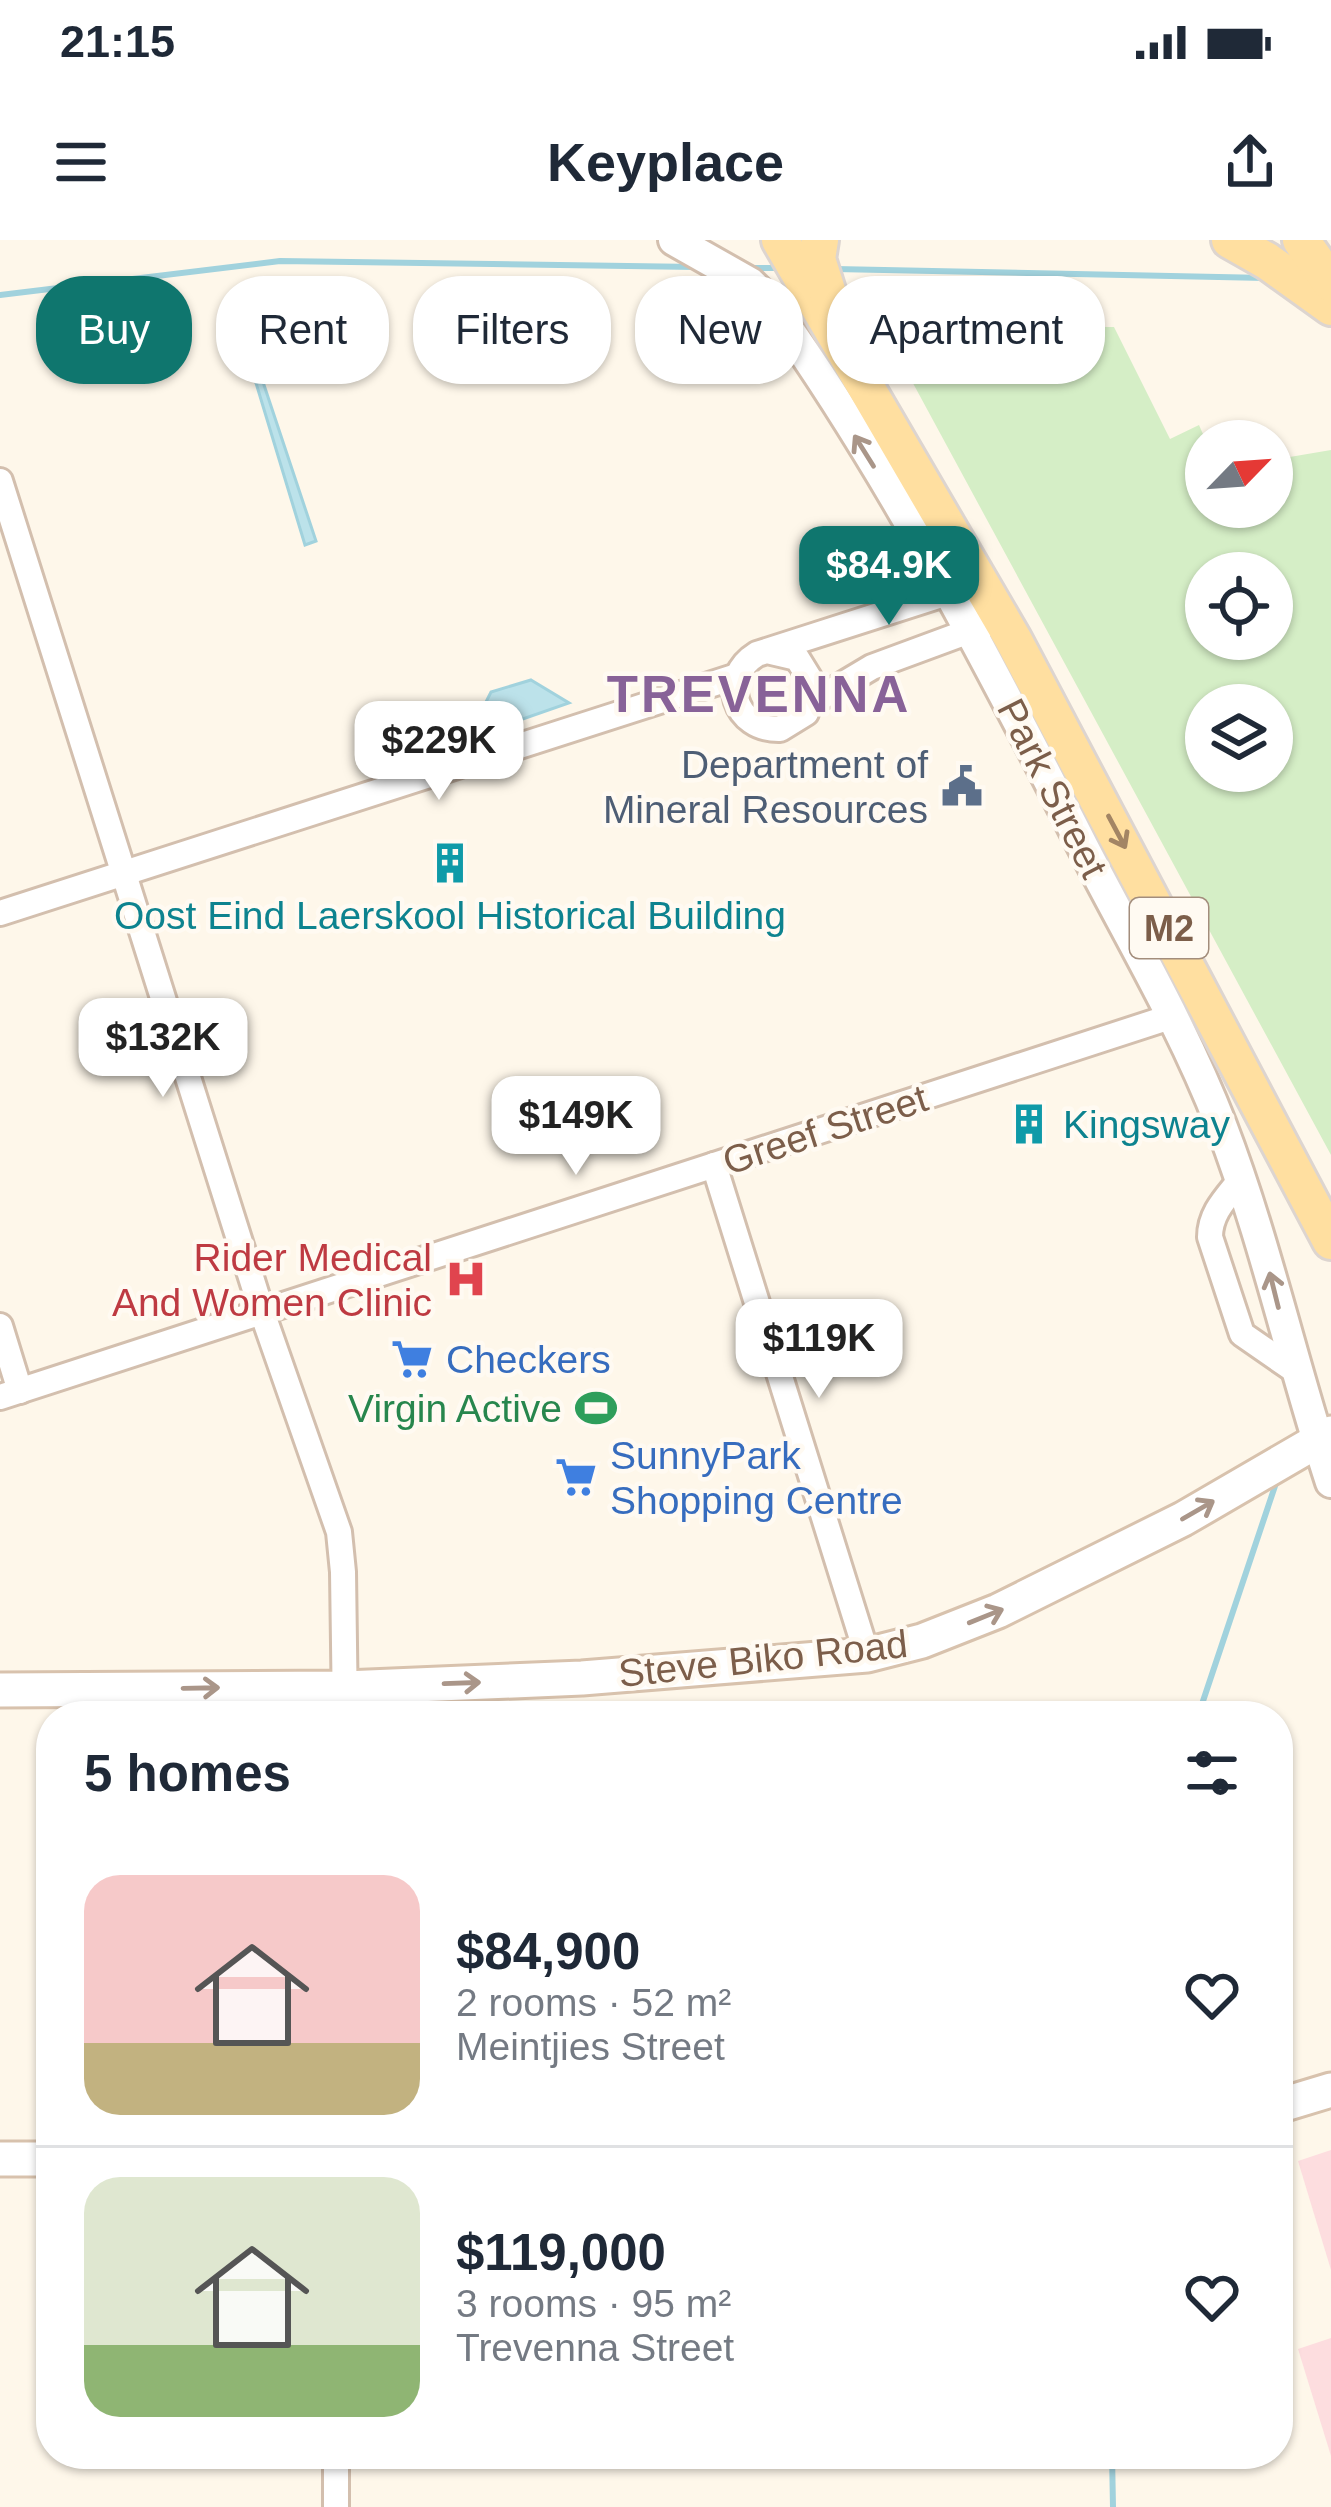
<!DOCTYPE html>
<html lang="en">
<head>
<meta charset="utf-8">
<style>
  body { margin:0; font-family:Helvetica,sans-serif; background:#f2f2f3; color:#1f2937; height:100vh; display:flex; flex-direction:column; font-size:45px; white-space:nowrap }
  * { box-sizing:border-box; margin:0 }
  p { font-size:39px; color:#747a83 }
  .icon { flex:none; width:66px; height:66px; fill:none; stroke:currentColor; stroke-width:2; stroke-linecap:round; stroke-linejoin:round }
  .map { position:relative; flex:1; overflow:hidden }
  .drawer { position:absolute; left:36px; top:1461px; width:1257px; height:768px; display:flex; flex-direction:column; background:#fff; border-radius:48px; box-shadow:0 3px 9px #0004 }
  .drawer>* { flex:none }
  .banner { position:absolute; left:36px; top:36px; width:1260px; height:108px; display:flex; gap:24px }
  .needle { width:78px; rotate:65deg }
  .buttons { position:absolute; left:1185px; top:180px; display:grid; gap:24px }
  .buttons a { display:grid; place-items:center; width:108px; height:108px; border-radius:50%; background:#fff; box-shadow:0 3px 9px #0004; font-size:60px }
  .price { position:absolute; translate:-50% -102px; padding:0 27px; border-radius:24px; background:#fff; color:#222; font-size:39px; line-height:78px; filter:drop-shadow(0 3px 6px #0008) }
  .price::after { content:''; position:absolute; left:50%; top:72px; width:36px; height:27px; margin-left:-18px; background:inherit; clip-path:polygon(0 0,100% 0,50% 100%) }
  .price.current { background:#0f766e; color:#fff }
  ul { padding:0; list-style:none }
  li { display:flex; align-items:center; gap:36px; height:300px; padding:0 48px }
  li+li { border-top:3px solid #e0e1e3 }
  li span { display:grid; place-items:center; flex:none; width:336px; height:240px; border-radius:36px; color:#555 }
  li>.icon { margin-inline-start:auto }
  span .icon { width:144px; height:144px; fill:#fffc; stroke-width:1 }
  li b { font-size:51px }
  h2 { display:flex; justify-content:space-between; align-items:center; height:144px; padding:0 48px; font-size:51px }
  .chip { padding:0 42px; border-radius:48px; background:#fff; box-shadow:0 3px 9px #0004; font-size:42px; line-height:108px }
  .chip.current { background:#0f766e; color:#fff }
  .status { display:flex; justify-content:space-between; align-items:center; height:84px; padding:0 60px; background:#fff; direction:ltr }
  .status svg { height:33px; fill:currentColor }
  header { display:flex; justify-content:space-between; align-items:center; height:156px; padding:0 48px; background:#fff; font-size:54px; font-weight:800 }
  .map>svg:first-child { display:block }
  .medical { fill:#fddddf }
  .green { fill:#d5eec6; fill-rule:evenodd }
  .water { fill:#bce2ea; stroke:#a1d2dd; stroke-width:3 }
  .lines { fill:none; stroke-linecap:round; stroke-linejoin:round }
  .stream { stroke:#a1d2dd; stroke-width:6 }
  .minor-casing { stroke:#d3bfae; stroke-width:30 }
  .tertiary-casing { stroke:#d3bfae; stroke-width:36 }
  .secondary-casing { stroke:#d8c2ad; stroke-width:39 }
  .primary-casing { stroke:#ddd5d0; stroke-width:42 }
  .minor { stroke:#fff; stroke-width:24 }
  .tertiary { stroke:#fff; stroke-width:30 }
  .secondary { stroke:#fff; stroke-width:33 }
  .primary { stroke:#ffdfa0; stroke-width:36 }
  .oneway { stroke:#aa9689 }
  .oneway2 { stroke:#a38564 }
  .labels { text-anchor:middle; stroke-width:9; stroke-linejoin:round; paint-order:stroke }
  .shield { fill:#fffaf2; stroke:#a38d7c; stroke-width:3 }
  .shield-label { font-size:36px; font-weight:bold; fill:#7c5e4a }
  .service-label { font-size:39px; fill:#4e5e75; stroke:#fffaf2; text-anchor:end }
  .street-label { font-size:39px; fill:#7c5e4a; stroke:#fffaf2 }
  .culture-label { font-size:39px; fill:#0d838f; stroke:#fffaf2 }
  .health-label { font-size:39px; fill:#be3a42; stroke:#fffaf2; text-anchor:end }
  .shop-label { font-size:39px; fill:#366cbe; stroke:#fffaf2; text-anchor:start }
  .leisure-label { font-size:39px; fill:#27864d; stroke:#fffaf2; text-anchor:end }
  .district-label { font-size:51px; font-weight:bold; letter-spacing:3px; fill:#886298; stroke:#fffaf2 }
</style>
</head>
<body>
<div class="status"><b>21:15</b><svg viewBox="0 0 49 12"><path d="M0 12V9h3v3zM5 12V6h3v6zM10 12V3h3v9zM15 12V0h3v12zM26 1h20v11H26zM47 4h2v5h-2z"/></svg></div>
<header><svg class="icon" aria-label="menu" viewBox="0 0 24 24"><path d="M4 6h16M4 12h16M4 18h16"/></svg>Keyplace<svg class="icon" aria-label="share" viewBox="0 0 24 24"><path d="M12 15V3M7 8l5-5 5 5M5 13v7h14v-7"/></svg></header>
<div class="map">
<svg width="1331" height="2267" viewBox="0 0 1331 2267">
  <rect width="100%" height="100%" fill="#fef7ea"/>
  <!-- medical -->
  <g class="medical">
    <path d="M1331,1910V2030L1298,1921Z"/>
    <path d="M1331,2098V2216L1298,2109Z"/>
  </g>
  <!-- green -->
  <path class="green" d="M882,86L1114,87L1170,199L1199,185L1206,201V267H1272V220L1331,210V915ZM1206,333H1272V399H1206ZM1206,465H1272V531H1206Z"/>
  <!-- water -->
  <g class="water">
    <path d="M263,142L316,301L305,305L256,143Z"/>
    <path d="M531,440L569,463L468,498L491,452Z"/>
  </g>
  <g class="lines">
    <!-- stream -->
    <g class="stream">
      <path d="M745,28H780"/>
      <path d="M835,29L1266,38"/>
      <path d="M0,55L280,21L696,27"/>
      <path d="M1198,1476L1276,1243"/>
      <path d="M1112,2214L1113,2267"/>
    </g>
    <!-- minor casing -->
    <g class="minor-casing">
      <g id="minor">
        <path d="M0,241L262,1072L339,1292L343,1332L345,1476"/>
        <path d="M767,411L797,418L813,444L806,473L780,489C734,490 718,438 757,414L963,348"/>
        <path d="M810,464L872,427L983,386"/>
        <path d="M0,673L737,436"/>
        <path d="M714,925L867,1415"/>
        <path d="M1241,939C1226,958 1210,973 1210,997L1242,1094L1294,1130"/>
        <path d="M0,1086L20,1151"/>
        <path d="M0,1157L1170,777"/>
        <path d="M336,2214V2267"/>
      </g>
    </g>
    <!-- tertiary casing -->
    <g class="tertiary-casing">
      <path id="tertiary" d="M674,0L750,43L769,62C891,233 988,421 1083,607C1130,698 1184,789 1221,885C1266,1002 1292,1124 1331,1242"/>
    </g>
    <!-- secondary casing -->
    <g class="secondary-casing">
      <g id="secondary">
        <path d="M0,1450L345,1448L582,1438L867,1415L922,1401L998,1371L1183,1279L1331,1193"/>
        <path d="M1278,1866L1331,1850"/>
        <path d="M0,1919H51"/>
      </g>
    </g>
    <!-- primary casing -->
    <g class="primary-casing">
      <g id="primary">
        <path d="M780,0L1013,399L1331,1001"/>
        <path d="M820,0L817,19L830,60"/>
        <path d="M1230,0L1267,21L1331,67"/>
        <path d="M1301,0L1331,43"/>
      </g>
    </g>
    <!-- minor -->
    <use href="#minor" class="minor"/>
    <!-- tertiary -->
    <use href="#tertiary" class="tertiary"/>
    <!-- secondary -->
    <use href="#secondary" class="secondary"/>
    <!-- primary -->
    <use href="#primary" class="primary"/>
  </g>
  <!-- one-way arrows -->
  <defs><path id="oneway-shaft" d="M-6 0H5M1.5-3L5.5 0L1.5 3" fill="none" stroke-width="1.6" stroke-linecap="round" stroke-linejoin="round" transform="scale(3)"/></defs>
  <g class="oneway">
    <use href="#oneway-shaft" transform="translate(864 211) rotate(-122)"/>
    <use href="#oneway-shaft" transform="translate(1274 1050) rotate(-104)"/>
    <use href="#oneway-shaft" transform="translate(1198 1270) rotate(-30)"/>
    <use href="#oneway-shaft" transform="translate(986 1376) rotate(-22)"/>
    <use href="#oneway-shaft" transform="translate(462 1443) rotate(-2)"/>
    <use href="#oneway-shaft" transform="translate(201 1448) rotate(-1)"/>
  </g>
  <use class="oneway2" href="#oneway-shaft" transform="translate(1117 592) rotate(62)"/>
  <!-- icons -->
  <defs>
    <g id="civic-bare" transform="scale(3.24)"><path d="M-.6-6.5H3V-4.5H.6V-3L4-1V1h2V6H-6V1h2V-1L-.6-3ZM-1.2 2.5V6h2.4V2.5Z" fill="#5c6f8a" stroke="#fffaf2" stroke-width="2.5" paint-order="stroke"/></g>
    <g id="building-bare" transform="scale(3.24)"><path d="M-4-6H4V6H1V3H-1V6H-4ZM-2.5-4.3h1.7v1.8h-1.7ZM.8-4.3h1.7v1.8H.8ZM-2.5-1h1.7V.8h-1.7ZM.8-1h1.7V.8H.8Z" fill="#0f9aa8" stroke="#fffaf2" stroke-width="2.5" paint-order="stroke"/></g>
    <g id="hospital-bare" transform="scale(3.24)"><path d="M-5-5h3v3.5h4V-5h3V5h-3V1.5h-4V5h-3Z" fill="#e0444e" stroke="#fffaf2" stroke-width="2.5" paint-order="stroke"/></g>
    <g id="supermarket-bare" transform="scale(3.24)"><path d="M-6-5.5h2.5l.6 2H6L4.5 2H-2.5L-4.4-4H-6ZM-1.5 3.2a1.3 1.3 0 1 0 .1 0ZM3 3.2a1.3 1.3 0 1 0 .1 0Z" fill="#3f7fe0" stroke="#fffaf2" stroke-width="2.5" paint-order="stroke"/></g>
    <g id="stadium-bare" transform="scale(3.24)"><path d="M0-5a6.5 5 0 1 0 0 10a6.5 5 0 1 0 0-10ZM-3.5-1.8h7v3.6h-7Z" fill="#2e9e5b" stroke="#fffaf2" stroke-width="2.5" paint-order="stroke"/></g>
  </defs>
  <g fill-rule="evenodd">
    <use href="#civic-bare" x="962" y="546"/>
    <use href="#building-bare" x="450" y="623"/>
    <use href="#building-bare" x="1029" y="884"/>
    <use href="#hospital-bare" x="466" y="1039"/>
    <use href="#supermarket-bare" x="412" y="1119"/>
    <use href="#stadium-bare" x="596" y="1168"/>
    <use href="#supermarket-bare" x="576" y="1237"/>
  </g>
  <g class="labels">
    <!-- shield labels -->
    <rect class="shield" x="1130" y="658" width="78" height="60" rx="9"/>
    <g class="shield-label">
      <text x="1169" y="701">M2</text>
    </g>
    <!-- service labels -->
    <g class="service-label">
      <text x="928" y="538">Department of<tspan x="928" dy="45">Mineral Resources</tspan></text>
    </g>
    <!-- street labels -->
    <g class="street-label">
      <text transform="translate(1053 548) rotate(63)" y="14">Park Street</text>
      <text transform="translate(825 889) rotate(-18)" y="14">Greef Street</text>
      <text transform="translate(763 1418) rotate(-6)" y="14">Steve Biko Road</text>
    </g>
    <!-- culture labels -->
    <g class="culture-label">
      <text x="450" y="689">Oost Eind Laerskool Historical Building</text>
      <text x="1063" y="898" text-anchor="start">Kingsway</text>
    </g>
    <!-- health labels -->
    <g class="health-label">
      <text x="432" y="1031">Rider Medical<tspan x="432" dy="45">And Women Clinic</tspan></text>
    </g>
    <!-- shop labels -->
    <g class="shop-label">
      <text x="446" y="1133">Checkers</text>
      <text x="610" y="1229">SunnyPark<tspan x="610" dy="45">Shopping Centre</tspan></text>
    </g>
    <!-- leisure labels -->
    <g class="leisure-label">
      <text x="562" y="1182">Virgin Active</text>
    </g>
    <!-- district labels -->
    <g class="district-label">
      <text x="759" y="472">TREVENNA</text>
    </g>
  </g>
</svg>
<div class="buttons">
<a><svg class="needle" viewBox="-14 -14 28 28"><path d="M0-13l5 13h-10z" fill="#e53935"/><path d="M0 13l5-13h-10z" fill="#747a83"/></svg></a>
<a><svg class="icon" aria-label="locate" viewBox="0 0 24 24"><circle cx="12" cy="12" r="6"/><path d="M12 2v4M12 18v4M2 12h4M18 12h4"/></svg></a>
<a><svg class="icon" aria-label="layers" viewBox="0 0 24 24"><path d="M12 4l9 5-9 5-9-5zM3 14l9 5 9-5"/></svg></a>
</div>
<b class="price current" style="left:889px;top:388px">$84.9K</b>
<b class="price" style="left:439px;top:563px">$229K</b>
<b class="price" style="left:163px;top:860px">$132K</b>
<b class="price" style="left:576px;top:938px">$149K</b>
<b class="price" style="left:819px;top:1161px">$119K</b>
<div class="banner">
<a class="chip current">Buy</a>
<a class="chip">Rent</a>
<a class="chip">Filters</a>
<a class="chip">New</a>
<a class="chip">Apartment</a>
</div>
<section class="drawer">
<h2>5 homes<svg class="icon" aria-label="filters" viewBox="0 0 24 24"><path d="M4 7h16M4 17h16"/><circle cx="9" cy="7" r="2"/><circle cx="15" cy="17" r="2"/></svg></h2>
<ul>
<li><span style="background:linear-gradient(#f6c9c9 70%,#c2b280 0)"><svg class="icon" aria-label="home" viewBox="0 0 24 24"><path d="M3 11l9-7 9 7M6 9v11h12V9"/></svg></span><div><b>$84,900</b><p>2 rooms · 52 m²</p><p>Meintjies Street</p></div><svg class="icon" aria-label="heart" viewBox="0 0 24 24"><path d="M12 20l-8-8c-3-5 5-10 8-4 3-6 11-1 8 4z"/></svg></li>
<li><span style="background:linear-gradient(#dfe7d0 70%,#8fb573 0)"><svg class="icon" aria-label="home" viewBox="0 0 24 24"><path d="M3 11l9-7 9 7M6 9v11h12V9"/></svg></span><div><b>$119,000</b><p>3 rooms · 95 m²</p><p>Trevenna Street</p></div><svg class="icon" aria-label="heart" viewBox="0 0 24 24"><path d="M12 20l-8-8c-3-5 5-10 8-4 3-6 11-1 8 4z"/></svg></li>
</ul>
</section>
</div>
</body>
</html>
